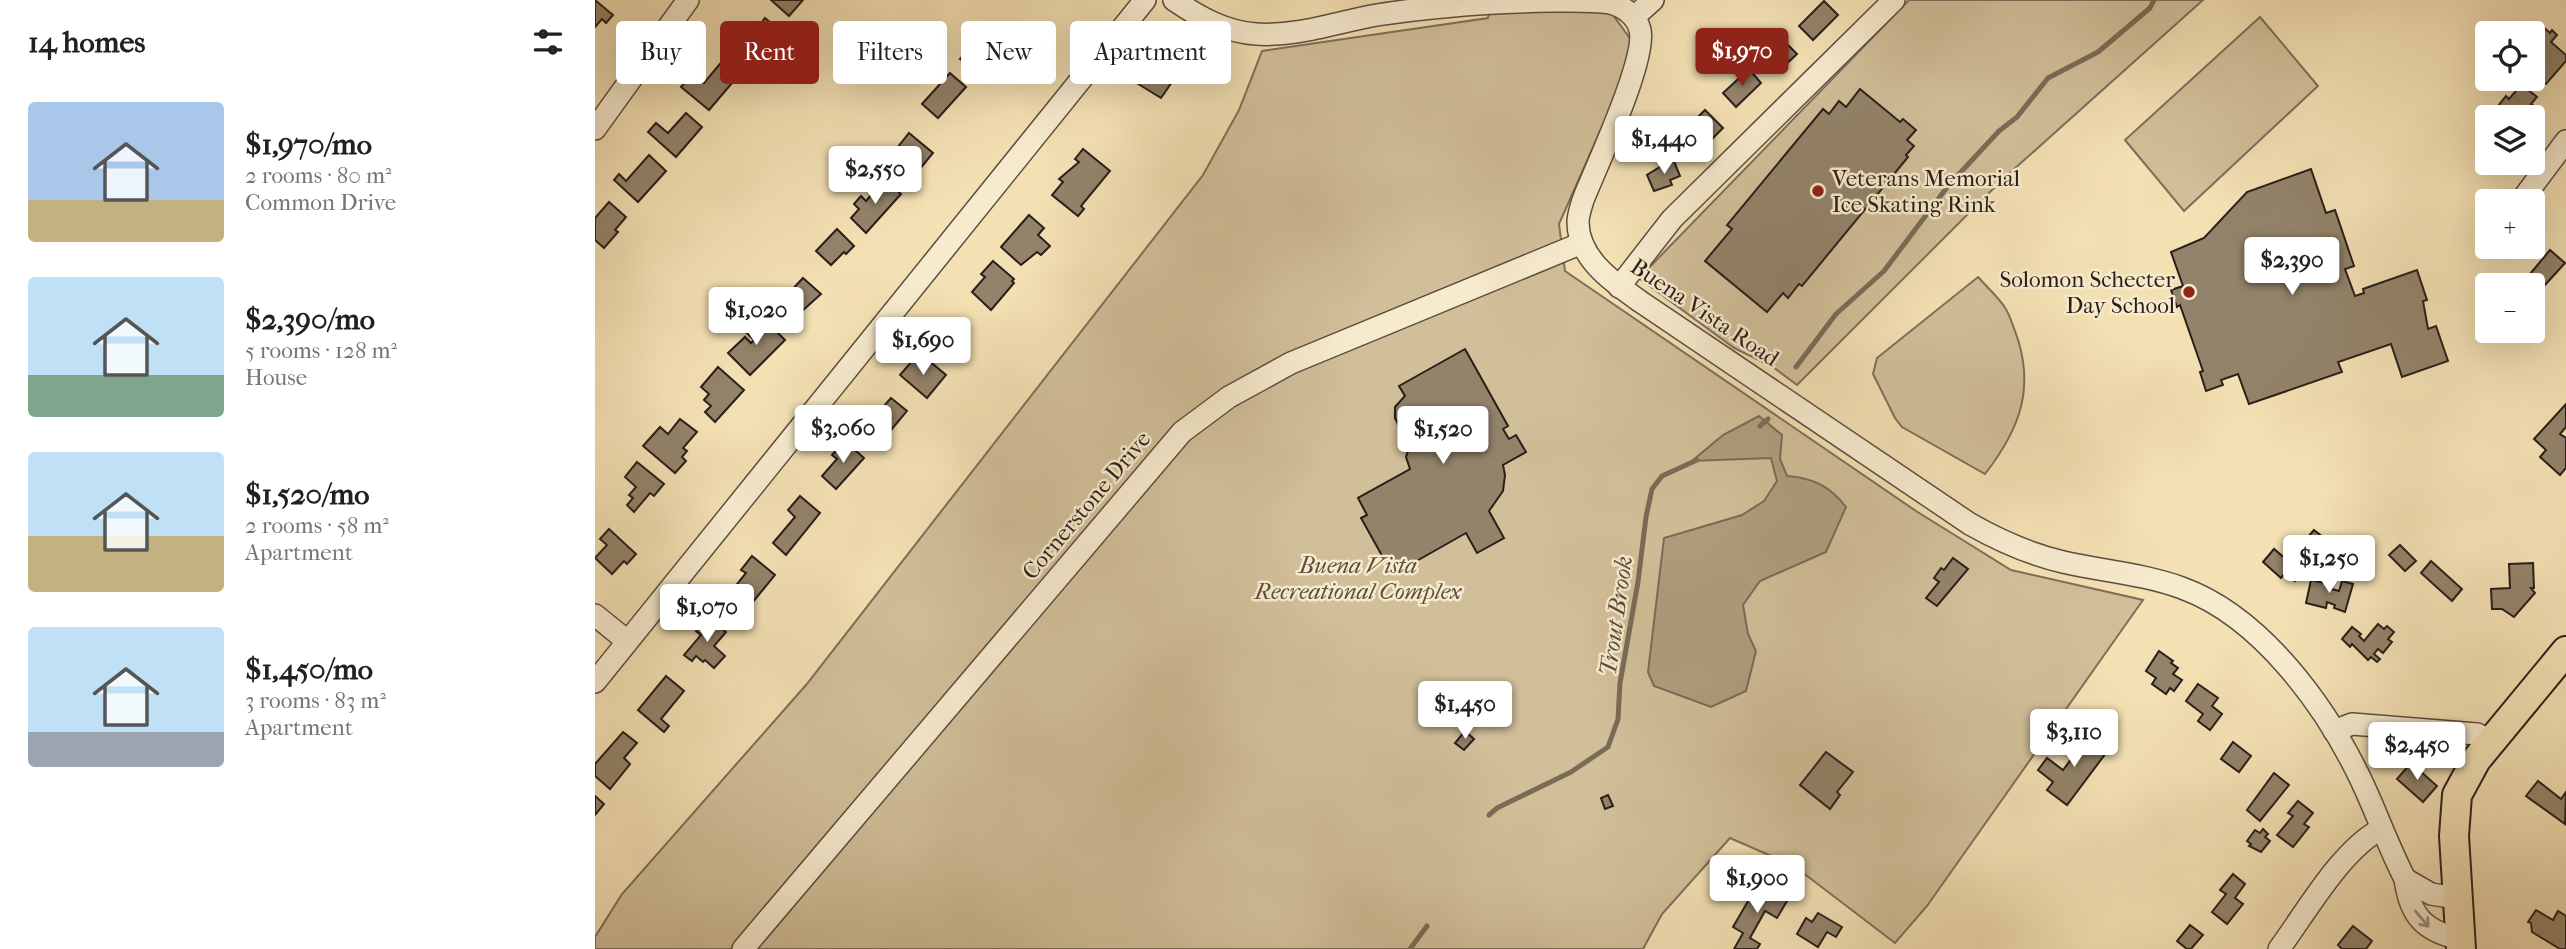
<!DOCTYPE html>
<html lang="en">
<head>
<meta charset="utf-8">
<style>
  body { margin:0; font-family:"IM FELL French Canon",serif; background:#f2f2f2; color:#202124; height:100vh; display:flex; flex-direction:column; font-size:26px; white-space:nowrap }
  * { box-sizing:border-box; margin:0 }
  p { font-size:23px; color:#757577 }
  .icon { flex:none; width:38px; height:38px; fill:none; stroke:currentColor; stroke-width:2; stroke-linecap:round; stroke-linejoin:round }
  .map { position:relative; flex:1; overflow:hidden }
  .side { display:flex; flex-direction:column; background:#fff; width:595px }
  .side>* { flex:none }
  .banner { position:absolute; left:21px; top:21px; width:665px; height:63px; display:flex; gap:14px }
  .buttons { position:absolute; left:1880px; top:21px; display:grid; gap:14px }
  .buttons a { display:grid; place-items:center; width:70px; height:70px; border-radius:7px; background:#fff; box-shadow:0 7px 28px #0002; font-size:35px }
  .price { position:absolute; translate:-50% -60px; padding:0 16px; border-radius:7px; background:#fff; color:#222; font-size:23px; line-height:46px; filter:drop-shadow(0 2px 4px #0008) }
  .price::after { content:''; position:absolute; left:50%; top:42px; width:21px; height:16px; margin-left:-10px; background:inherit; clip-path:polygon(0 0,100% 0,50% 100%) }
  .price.active { background:#8f2418; color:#fff }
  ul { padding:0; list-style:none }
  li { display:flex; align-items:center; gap:21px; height:175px; padding:0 28px }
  li span { display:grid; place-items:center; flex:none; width:196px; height:140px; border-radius:7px; color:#555 }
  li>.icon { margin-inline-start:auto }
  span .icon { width:84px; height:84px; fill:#fffc; stroke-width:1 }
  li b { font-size:30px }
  h2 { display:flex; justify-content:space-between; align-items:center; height:84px; padding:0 28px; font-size:30px }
  .pill { padding:0 24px; border-radius:7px; background:#fff; box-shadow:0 7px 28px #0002; font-size:24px; line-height:63px }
  .pill.active { background:#8f2418; color:#fff }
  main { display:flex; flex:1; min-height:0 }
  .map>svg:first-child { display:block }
  .green { fill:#d1bf99; stroke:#7e6e5a; stroke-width:2 }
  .water { fill:#af9e7f; stroke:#7a6b57; stroke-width:2 }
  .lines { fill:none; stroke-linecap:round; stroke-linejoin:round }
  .stream { stroke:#7a6b57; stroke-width:5 }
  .building { fill:#93836a; stroke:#2a1e1a; stroke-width:2 }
  .minor-casing { stroke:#5c4e40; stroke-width:24 }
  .major-casing { stroke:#2a1e1a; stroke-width:32 }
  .minor { stroke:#f7ebce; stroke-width:21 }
  .major { stroke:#f3e0b3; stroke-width:28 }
  .oneway { stroke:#9b8f7d }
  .poi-dot { fill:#8f2418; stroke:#f7ebce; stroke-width:2.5 }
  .labels { text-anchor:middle; stroke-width:5; stroke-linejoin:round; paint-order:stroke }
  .poi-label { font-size:23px; fill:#2a1e1a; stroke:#f7ebce; text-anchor:start }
  .street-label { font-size:23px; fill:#2a1e1a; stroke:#f7ebce }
  .park-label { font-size:23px; font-style:italic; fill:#5c4e40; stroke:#f7ebce }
  .water-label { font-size:24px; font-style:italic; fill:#594b3d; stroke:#f7ebce }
</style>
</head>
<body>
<main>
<section class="side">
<h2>14 homes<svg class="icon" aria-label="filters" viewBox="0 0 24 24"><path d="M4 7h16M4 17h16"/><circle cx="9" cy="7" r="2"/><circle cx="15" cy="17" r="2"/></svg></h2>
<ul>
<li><span style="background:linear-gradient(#a9c7e8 70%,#c2b280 0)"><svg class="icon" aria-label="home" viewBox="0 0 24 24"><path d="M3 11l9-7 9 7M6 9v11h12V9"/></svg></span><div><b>$1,970/mo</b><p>2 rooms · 80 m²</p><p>Common Drive</p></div></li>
<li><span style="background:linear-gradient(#bfe0f5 70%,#7fa58c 0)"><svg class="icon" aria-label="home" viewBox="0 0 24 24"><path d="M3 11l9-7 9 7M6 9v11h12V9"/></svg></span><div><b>$2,390/mo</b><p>5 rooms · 128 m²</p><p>House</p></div></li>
<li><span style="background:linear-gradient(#bfe0f5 60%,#c2b280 0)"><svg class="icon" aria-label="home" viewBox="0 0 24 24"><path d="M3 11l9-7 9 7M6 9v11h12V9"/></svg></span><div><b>$1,520/mo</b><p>2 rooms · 58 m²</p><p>Apartment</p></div></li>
<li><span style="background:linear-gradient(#bfe0f5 75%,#9aa5b1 0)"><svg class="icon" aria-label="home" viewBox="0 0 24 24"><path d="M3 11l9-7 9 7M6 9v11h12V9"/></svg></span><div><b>$1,450/mo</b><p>3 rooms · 83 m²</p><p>Apartment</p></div></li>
</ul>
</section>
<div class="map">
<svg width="1971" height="949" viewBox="0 0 1971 949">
  <rect width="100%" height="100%" fill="#f3e0b3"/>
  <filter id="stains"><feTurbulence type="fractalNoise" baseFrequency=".00286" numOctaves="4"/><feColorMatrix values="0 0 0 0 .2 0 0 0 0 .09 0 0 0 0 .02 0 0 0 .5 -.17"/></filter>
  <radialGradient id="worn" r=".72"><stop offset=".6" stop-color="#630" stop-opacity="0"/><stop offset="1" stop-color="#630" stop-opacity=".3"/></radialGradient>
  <!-- green -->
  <g class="green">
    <path d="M1314,0H1608L1408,179L1202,385L1178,367L1139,348L1044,278Z"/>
    <path d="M895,7L1015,11L1042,48L964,224L970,271L1321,511L1416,570L1548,600L1332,906L1300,943L1199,866L1135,838L1067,914L1048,949H0V937L27,894L211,685L608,175L644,110L667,51L893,18Z"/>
    <path d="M1665,17L1723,86L1589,211L1530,140Z"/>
    <path d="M1383,277C1392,287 1402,296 1409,306C1414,313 1417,323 1420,331C1441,387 1425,429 1390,474L1307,427L1300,418L1278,374L1282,358Z"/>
  </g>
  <!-- water -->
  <path class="water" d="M1164,416L1187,435L1185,459L1192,476C1218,478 1235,486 1251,507L1231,552L1165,581L1148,605L1153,634L1161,651L1151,691L1116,707L1059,686L1053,672L1069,538L1147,515L1169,501L1182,481L1176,458L1097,461L1128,435Z"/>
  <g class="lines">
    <!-- stream -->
    <g class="stream">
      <path d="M1201,367L1241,314L1289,271L1353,186L1404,131L1422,117L1453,78L1503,52L1555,8L1559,0"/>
      <path d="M1165,426L1173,419"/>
      <path d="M894,815L902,808L976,772L1013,747L1023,719L1025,683L1043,582L1051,517L1057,489L1067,476L1102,460"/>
      <path d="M815,949L832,926"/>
    </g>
  </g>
  <!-- building -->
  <g class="building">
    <path d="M0,0L18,15L11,23L7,19L0,27Z"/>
    <path d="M176,0H208L194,16Z"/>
    <path d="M1229,1L1243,15L1218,40L1204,26Z"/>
    <path d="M170,18L187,32L185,35L191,39L187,44L182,39L166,58L171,62L164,70L140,49L146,43L148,45Z"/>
    <path d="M1945,24L1955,33L1957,30L1962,35L1956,42L1971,55V61L1951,84L1937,73V60L1941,64L1949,54L1942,48L1949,39L1939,31Z"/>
    <path d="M387,34L395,41L401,35L415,47L389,79L365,59Z"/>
    <path d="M1185,37L1202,54L1184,71L1176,64L1172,68L1165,60L1173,52L1171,50Z"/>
    <path d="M557,56L577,69L571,78L577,82L566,98L540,82Z"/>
    <path d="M129,59L145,73L143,75L145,77L140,83H137L114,110L86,87L98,73L109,83Z"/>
    <path d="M1154,69L1166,83L1141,107L1128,93Z"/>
    <path d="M355,73L371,87L343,118L327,104Z"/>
    <path d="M1919,79L1942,97L1936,104L1939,106L1936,110L1933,108L1927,115L1924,113L1917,117L1903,106L1911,96L1914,99L1921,91L1913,85Z"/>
    <path d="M1265,89L1305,122L1308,119L1321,130L1312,140L1319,146L1311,155L1313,157L1207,286L1204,284L1193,298L1188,293L1172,312L1110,261L1137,229L1132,225L1228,109L1234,114L1244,101L1251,107Z"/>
    <path d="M1110,110L1128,128L1111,145L1102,136L1098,140L1091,134L1099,126L1097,123Z"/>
    <path d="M91,113L107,127L81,157L53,132L61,123L73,133Z"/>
    <path d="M314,133L338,153L315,181L291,162Z"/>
    <path d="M488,149L515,171L486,206L489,209L483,216L457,195L468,182L464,179L484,162L480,159Z"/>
    <path d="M54,155L71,171L43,202L19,180L24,174L31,181Z"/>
    <path d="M1078,159L1085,176L1075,180L1077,185L1059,191L1052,175Z"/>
    <path d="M1716,169L1731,213L1740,210L1759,266L1750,269L1760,296L1769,293L1768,289L1822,270L1832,300L1828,301L1833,329L1841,326L1853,361L1807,377L1796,344L1743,362L1747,372L1654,404L1643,374L1626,380L1628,385L1611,391L1605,372L1608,371L1585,305L1582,307L1576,290L1588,286L1576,252L1609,238L1652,192Z"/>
    <path d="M289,180L306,194L271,233L256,218L264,209L259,204L266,196L271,201Z"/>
    <path d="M14,202L31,217L20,230L23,232L9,248L0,240V218Z"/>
    <path d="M434,215L449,228L443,235L455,246L446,255L442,252L426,265L406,247Z"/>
    <path d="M242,229L259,246L251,254L249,252L236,265L221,251Z"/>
    <path d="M1955,250L1970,263L1949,286L1935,274Z"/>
    <path d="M398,261L419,279L417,281L419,283L396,310L377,292L390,277L386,274Z"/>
    <path d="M208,278L226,294L195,322L180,308Z"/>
    <path d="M158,321L168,331L174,324L190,340L155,375L133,353L150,337L156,343L159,340L149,330Z"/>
    <path d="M870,349L913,426L908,429L914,439L921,435L931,452L908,465L910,475L908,491L894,511L909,538L882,553L871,533L804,571L796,557L790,561L766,518L772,515L763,498L815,469L811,457L817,440L805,428L800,418V407L810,396L804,386Z"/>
    <path d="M332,359L351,375L332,398L305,375L318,360L325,367Z"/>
    <path d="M123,367L149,390L120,422L110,412L116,406L109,400L114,394L106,387Z"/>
    <path d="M296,398L312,411L286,442L263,422L275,408L282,414Z"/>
    <path d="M1971,404V427L1965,434L1971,438V468L1965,475L1945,457L1951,450L1939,439Z"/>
    <path d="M85,419L102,432L88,448L92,451L87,457L91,461L80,473L48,446L65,427L73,434Z"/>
    <path d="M250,441L269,458L241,489L227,476L242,459L237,455Z"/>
    <path d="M42,462L69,484L59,496L55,493L39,512L32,505L38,498L34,495L41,487L30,477Z"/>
    <path d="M205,496L225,513L191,555L178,543L200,517L193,510Z"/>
    <path d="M14,529L41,554L32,564L29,561L17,574L0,558L12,545L5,539Z"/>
    <path d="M1719,530L1734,542L1700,581L1690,573L1686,578L1668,562L1679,549L1699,566L1712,551L1706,545Z"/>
    <path d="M1805,545L1821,561L1810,571L1794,555Z"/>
    <path d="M157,556L180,575L148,614L141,608L137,613L131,609L136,604L130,599L151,573L146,570Z"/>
    <path d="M1358,558L1373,569L1342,606L1331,598L1344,582L1339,578L1346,568L1349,570Z"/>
    <path d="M1836,561L1867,589L1857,601L1826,573Z"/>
    <path d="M1938,563L1939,588H1936L1940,593L1919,617L1907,609H1897L1896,589L1915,588L1914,564Z"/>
    <path d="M1716,580L1738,585L1737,589L1744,591L1747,581L1758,584L1750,612L1739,608L1740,605L1732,602L1731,608L1711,603Z"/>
    <path d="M113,617L131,632L119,646L130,656L119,668L110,660L108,662L101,656L97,661L89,655L106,635L101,631Z"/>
    <path d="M1783,624L1789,629L1792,626L1799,632L1793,639L1797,642L1788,653L1783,649L1779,654L1785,659L1782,662L1776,657L1773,660L1757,644L1755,647L1747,639L1757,627L1766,634L1764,636L1769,641Z"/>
    <path d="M1564,651L1578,661L1576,663L1583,668L1578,674L1587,680L1579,691L1575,688L1571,694L1557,684L1561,678L1551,671Z"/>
    <path d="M71,676L89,691L66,719L74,726L69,732L43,710Z"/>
    <path d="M1603,684L1623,698L1617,706L1627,714L1615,730L1603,721L1608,714L1591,701Z"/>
    <path d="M870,731L879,739L869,750L860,743Z"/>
    <path d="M28,732L42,743L29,758L35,764L15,789L0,776V764Z"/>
    <path d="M1492,732L1514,749L1472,805L1452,790L1458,782L1443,770L1452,758L1468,770L1480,754L1477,752Z"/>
    <path d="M1638,742L1656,756L1644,772L1626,759Z"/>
    <path d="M1231,752L1258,772L1242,792L1245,795L1235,809L1205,785Z"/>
    <path d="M1816,763L1842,786L1828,802L1802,779Z"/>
    <path d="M1679,773L1694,785L1665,821L1652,810Z"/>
    <path d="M1943,781L1966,799L1971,792L1970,824L1931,796Z"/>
    <path d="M1013,795L1018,806L1010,809L1006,798Z"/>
    <path d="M0,796L9,804L0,815Z"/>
    <path d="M1703,801L1718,813L1709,824L1714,827L1698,847L1682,835L1698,816L1693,813Z"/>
    <path d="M1668,829L1673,834L1670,837L1675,841L1666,852L1654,846L1656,844L1652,841L1660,830L1665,833Z"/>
    <path d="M1638,874L1650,884L1640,898L1648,904L1632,924L1617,912L1631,894L1625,890Z"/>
    <path d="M1163,884L1192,901L1182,918L1170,911L1155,938L1165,944L1162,949H1139L1148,933L1138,927Z"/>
    <path d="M1941,910L1958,920L1963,911L1971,916V949H1965L1937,932L1936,923L1933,922Z"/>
    <path d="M1223,913L1247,927L1241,937L1232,932L1223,947L1202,934L1211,918L1217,922Z"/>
    <path d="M1595,925L1608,935L1596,949H1592L1582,941Z"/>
    <path d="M1758,926L1777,941L1771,949H1747L1743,945Z"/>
  </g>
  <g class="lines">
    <!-- minor casing -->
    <g class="minor-casing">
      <g id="minor">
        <path d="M579,0C604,17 630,32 661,34C702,37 742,22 782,15C839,6 899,2 956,1C976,1 996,0 1015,3C1028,6 1042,16 1045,30C1052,59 1001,167 988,200C986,207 983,215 983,222C983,259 1019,283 1046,302L1375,524C1405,541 1434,554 1468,562C1507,571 1549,574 1587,588C1667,617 1732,708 1767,782C1782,814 1794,848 1810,879C1815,916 1829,931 1865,939"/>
        <path d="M1039,17L1058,0"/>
        <path d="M0,129L93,0"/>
        <path d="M1926,201L1971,141"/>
        <path d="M1024,287L1077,219L1299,0"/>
        <path d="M0,615L32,641"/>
        <path d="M0,682L550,0"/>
        <path d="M1739,731L1757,724L1882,734L1896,741"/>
        <path d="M1810,879L1836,894L1862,898"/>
        <path d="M148,949L587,432L634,397L696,363L987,243"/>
        <path d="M1684,949C1712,911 1746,850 1786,829"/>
      </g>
    </g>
    <!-- major casing -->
    <g class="major-casing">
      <path id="major" d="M1866,949L1859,836L1862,795L1881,760L1971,651"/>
    </g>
    <!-- minor -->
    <use href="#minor" class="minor"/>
    <!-- major -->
    <use href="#major" class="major"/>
  </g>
  <!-- one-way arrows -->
  <defs><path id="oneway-shaft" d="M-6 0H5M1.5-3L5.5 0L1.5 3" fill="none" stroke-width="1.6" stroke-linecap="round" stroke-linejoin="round" transform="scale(1.75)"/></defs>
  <use class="oneway" href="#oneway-shaft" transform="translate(1827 919) rotate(50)"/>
  <!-- markers -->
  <g class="poi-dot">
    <circle cx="1223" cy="191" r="7"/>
    <circle cx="1594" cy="292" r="7"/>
  </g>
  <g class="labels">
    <!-- poi labels -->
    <g class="poi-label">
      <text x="1237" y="186">Veterans Memorial<tspan x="1237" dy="26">Ice Skating Rink</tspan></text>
      <text x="1580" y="287" text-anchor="end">Solomon Schecter<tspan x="1580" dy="26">Day School</tspan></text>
    </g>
    <!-- street labels -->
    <g class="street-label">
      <text transform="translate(1110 312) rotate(34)" y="8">Buena Vista Road</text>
      <text transform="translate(491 505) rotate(-50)" y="8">Cornerstone Drive</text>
    </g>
    <!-- park labels -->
    <g class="park-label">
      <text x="763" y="573">Buena Vista<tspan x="763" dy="26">Recreational Complex</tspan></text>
    </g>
    <!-- water labels -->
    <g class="water-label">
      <text transform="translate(1021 616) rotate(-82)" y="8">Trout Brook</text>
    </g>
  </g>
  <rect width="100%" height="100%" filter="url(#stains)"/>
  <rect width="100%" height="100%" fill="url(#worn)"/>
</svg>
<div class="buttons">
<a><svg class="icon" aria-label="locate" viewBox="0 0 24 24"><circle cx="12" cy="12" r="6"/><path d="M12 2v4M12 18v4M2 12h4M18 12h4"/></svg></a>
<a><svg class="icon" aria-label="layers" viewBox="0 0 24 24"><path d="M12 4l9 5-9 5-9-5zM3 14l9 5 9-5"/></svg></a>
<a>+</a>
<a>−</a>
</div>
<b class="price active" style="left:1147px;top:88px">$1,970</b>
<b class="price" style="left:1069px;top:176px">$1,440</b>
<b class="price" style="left:280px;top:206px">$2,550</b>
<b class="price" style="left:1697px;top:297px">$2,390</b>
<b class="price" style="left:161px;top:347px">$1,020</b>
<b class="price" style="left:328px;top:377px">$1,690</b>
<b class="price" style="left:248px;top:465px">$3,060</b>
<b class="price" style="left:848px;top:466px">$1,520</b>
<b class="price" style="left:1734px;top:595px">$1,250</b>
<b class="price" style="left:112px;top:644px">$1,070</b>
<b class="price" style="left:870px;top:741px">$1,450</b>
<b class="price" style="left:1479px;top:769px">$3,110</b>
<b class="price" style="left:1822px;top:782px">$2,450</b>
<b class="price" style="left:1162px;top:915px">$1,900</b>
<div class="banner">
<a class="pill">Buy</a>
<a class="pill active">Rent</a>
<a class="pill">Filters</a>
<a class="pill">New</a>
<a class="pill">Apartment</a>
</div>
</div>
</main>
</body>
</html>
